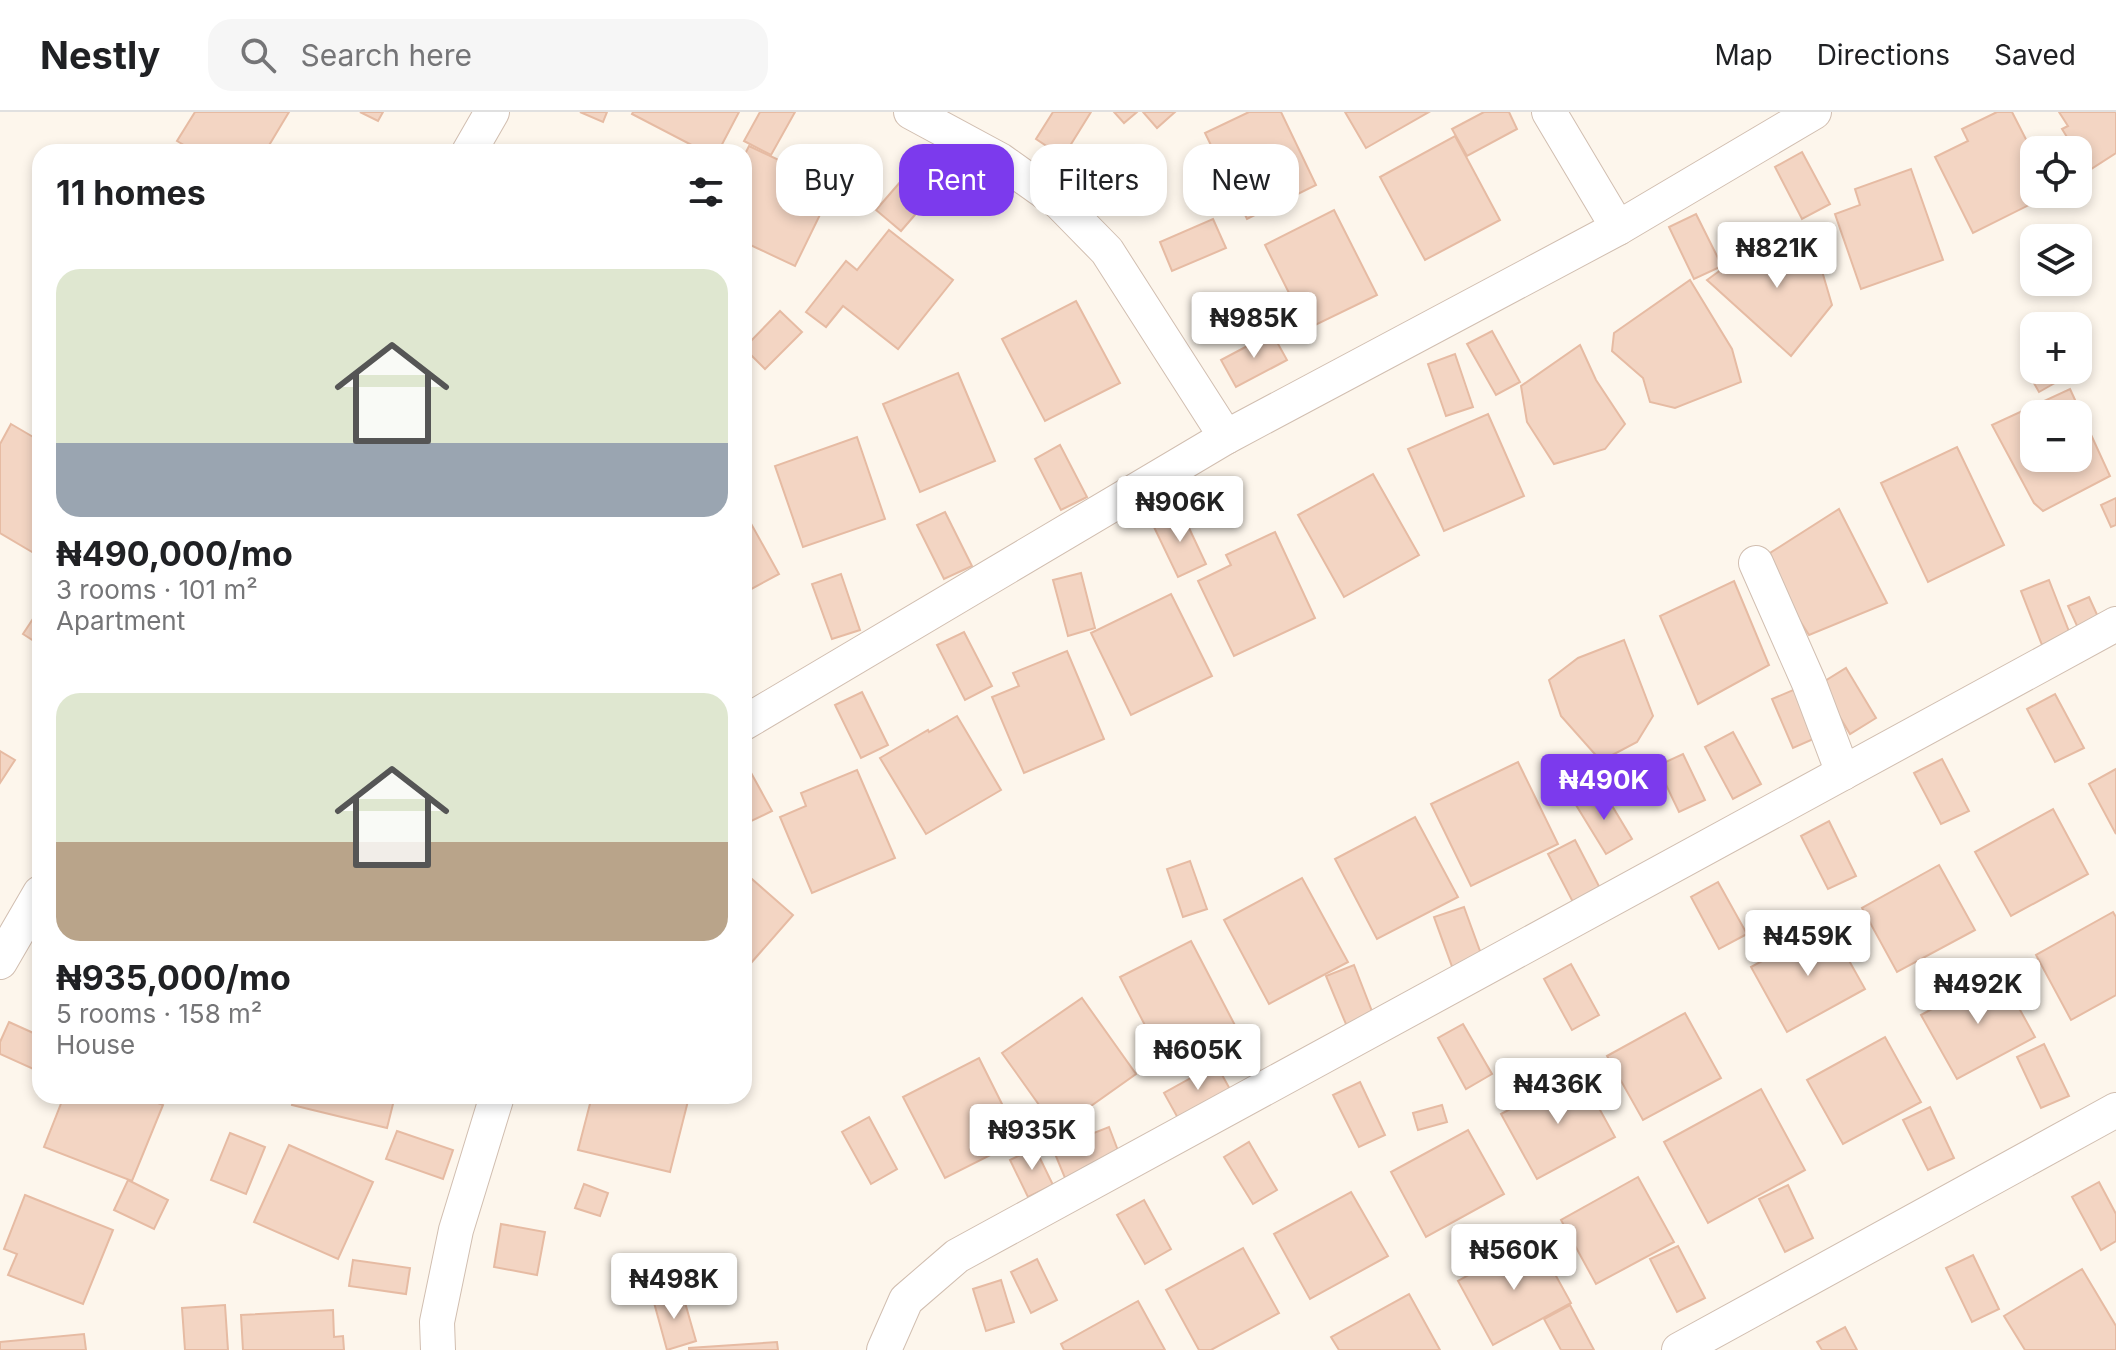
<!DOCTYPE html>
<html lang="en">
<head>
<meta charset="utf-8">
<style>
  body { margin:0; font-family:Inter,sans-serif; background:#f6f6f6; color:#202124; height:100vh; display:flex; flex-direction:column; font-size:30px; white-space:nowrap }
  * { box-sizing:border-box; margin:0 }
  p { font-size:26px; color:#757577 }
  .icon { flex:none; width:44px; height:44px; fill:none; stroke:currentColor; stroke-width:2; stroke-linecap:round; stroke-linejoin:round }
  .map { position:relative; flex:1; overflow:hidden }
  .panel { position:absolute; left:32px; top:32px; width:720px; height:960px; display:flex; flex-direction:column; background:#fff; border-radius:24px; box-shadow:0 4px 12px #0003 }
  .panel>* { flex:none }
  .hud { position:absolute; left:776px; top:32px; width:760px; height:72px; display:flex; gap:16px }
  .tools { position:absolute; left:2020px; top:24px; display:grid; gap:16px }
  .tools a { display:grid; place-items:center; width:72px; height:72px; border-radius:16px; background:#fff; box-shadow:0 4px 12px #0003; font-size:40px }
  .price { position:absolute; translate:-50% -68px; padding:0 18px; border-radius:8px; background:#fff; color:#222; font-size:26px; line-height:52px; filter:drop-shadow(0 2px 4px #0008) }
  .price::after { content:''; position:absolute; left:50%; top:48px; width:24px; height:18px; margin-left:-12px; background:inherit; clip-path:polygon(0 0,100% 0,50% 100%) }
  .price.current { background:#7c3aed; color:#fff }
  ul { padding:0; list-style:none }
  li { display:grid; align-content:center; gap:16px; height:424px; padding:0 24px }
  li span { display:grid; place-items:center; height:248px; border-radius:24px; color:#555 }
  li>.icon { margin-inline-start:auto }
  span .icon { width:144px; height:144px; fill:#fffc; stroke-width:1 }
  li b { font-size:34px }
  h2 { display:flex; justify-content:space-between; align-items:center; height:96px; padding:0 24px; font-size:34px }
  .tag { padding:0 28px; border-radius:24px; background:#fff; box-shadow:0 4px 12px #0003; font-size:28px; line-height:72px }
  .tag.current { background:#7c3aed; color:#fff }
  header { display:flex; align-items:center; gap:48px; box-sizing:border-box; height:112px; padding:0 40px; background:#fff; border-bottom:2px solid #e0e0e0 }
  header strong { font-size:38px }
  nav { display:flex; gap:44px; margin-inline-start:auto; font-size:28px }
  .search { width:560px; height:72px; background:#f6f6f6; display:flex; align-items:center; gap:20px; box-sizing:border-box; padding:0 28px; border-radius:24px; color:#757577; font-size:30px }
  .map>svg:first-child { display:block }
  .building { fill:#f3d5c3; stroke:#e6bba3; stroke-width:2; fill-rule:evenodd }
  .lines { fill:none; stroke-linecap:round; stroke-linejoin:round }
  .minor-casing { stroke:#d1beb0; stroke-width:36 }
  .minor { stroke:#fff; stroke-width:34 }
</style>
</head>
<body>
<header>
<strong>Nestly</strong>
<div class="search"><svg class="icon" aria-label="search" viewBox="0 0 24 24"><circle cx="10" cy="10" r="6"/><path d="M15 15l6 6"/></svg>Search here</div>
<nav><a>Map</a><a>Directions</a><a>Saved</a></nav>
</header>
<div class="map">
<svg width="2116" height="1238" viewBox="0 0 2116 1238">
  <rect width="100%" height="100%" fill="#fdf6ec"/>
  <!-- building -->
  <g class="building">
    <path d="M195,0H289L265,40H196L177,29Z"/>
    <path d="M360,0H383L378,9Z"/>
    <path d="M580,0H607L603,10Z"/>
    <path d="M633,0H739L718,40H705L632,2Z"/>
    <path d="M760,0H795L771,43L744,29Z"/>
    <path d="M1053,0H1091L1063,45L1036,27Z"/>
    <path d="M1114,0H1137L1124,11Z"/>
    <path d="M1143,0H1175L1157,16Z"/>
    <path d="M1249,0H1281L1316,73L1247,107L1205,21Z"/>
    <path d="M1345,0H1429L1366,36Z"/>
    <path d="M1484,0H1509L1517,17L1467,44L1452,17Z"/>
    <path d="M1997,0H2012L2034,43V82H2051L1973,121L1935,45L1968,29L1962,17Z"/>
    <path d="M2059,0H2116V41L2088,59L2078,43V38H2075L2062,17L2068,14Z"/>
    <path d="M1455,24L1500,108L1425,148L1380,65Z"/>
    <path d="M749,34L834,74L795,154L744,130V44Z"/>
    <path d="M1802,40L1830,92L1802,107L1775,55Z"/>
    <path d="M1218,52L1230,78L1209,88L1197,62Z"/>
    <path d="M914,54L939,75L901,119L876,98Z"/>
    <path d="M1911,57L1943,148L1861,177L1835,102L1860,93L1855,77Z"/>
    <path d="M1334,98L1377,183L1307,217L1265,133Z"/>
    <path d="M1696,102L1722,154L1694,167L1669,115Z"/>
    <path d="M1213,107L1226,136L1172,159L1160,130Z"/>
    <path d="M1777,117L1822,159L1832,193L1791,244L1707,168Z"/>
    <path d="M889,118L953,168L898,237L843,194L826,215L806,200L846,149L857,158Z"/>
    <path d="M1690,168L1732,237L1741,270L1675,296L1650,290L1643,266L1612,239L1614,221Z"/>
    <path d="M1076,189L1120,271L1045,309L1002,227Z"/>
    <path d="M780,199L802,220L765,257L744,236Z"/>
    <path d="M1492,219L1520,270L1496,283L1467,232Z"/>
    <path d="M1272,221L1287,248L1236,275L1221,248Z"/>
    <path d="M1580,233L1596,268L1625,312L1605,337L1554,352L1527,310L1521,274Z"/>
    <path d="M1455,242L1473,295L1446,304L1428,252Z"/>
    <path d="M2034,249V258H2066L2069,263L2039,280L2024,254Z"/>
    <path d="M958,261L995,349L920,380L883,292Z"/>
    <path d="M2070,277L2110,364L2043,399L2034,391L1992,313ZM2034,302H2078V346H2034Z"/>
    <path d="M1488,302L1524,384L1444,419L1408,337Z"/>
    <path d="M11,312L40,329V427L32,440L0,421V332Z"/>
    <path d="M857,325L885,407L803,435L775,354Z"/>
    <path d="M1060,333L1087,385L1061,398L1035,347Z"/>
    <path d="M1957,335L2004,433L1928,470L1881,371Z"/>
    <path d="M1373,362L1419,443L1344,485L1298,403Z"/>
    <path d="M2116,386V413L2111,415L2101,393Z"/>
    <path d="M1839,397L1887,491L1809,523L1788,490L1770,441Z"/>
    <path d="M744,399L779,462L744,481Z"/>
    <path d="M1181,399L1206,452L1178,465L1153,413Z"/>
    <path d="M945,400L972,454L944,467L917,413Z"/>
    <path d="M1275,420L1315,506L1234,544L1198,469L1231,453L1226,443Z"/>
    <path d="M1081,461L1095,516L1068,524L1053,468Z"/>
    <path d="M841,462L860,518L832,527L812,472Z"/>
    <path d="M2049,468L2070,522L2042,533L2021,479Z"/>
    <path d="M1734,469L1769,553L1698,592L1660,504Z"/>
    <path d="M1171,482L1212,564L1131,603L1091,521Z"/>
    <path d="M2089,485L2099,507L2078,516L2068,494Z"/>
    <path d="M40,496V533L23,522Z"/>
    <path d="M964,520L992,574L965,588L937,533Z"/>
    <path d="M1624,528L1653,604L1637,630L1601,649L1561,604L1549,568L1578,546Z"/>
    <path d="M1067,539L1104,627L1024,661L992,585L1019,574L1013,561Z"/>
    <path d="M1846,556L1876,606L1850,622L1820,572Z"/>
    <path d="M1798,576L1818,625L1793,636L1772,587Z"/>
    <path d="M862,580L888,633L861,646L835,593Z"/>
    <path d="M2055,582L2084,636L2055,650L2027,597Z"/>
    <path d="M957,604L1001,678L926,722L880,646L928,618L929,620Z"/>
    <path d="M1733,620L1761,672L1733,687L1705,635Z"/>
    <path d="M0,639L15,648L0,671Z"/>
    <path d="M1683,642L1705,688L1679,700L1657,654Z"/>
    <path d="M1942,647L1969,699L1941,712L1914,661Z"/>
    <path d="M744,648L772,699L745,712L744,710Z"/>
    <path d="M1518,650L1558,732L1471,774L1431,692Z"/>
    <path d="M2116,657V722L2089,672Z"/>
    <path d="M857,658L895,746L812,781L780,705L806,694L801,681Z"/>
    <path d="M1602,677L1632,727L1606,742L1576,693Z"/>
    <path d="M2053,697L2088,762L2011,804L1975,740Z"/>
    <path d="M1415,705L1458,785L1377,827L1335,747Z"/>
    <path d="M1829,709L1856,764L1828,777L1801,724Z"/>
    <path d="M1575,728L1602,780L1575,794L1548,742Z"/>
    <path d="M1190,749L1207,797L1183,805L1167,757Z"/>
    <path d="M1939,753L1975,818L1897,860L1862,796Z"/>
    <path d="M744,760L793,803L744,859Z"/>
    <path d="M1302,766L1348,850L1269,892L1224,808Z"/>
    <path d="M1718,770L1747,822L1719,837L1691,785Z"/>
    <path d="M1464,795L1484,850L1454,860L1434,805Z"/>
    <path d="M2113,800L2116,805V883L2071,908L2036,843Z"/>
    <path d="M1829,813L1865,877L1787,920L1751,855Z"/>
    <path d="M1191,829L1239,921L1202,941L1198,933L1164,950L1120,865Z"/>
    <path d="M1571,852L1599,903L1572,918L1544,867Z"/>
    <path d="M1354,853L1375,907L1348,917L1326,864Z"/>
    <path d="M1999,860L2035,925L1957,967L1921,903Z"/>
    <path d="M1082,886L1136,962L1057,1018L1002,941Z"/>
    <path d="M1685,901L1721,966L1643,1008L1607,944Z"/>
    <path d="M9,910L40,924V960L0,942V930Z"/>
    <path d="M1463,912L1492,962L1466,977L1438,926Z"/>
    <path d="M1885,925L1921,990L1843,1032L1807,968Z"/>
    <path d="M2044,932L2069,984L2041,996L2017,945Z"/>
    <path d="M979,946L1020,1028L945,1066L903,985Z"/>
    <path d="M1216,952L1231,979L1179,1008L1164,981Z"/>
    <path d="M1579,960L1615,1025L1537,1067L1501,1002Z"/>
    <path d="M1360,970L1385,1023L1359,1035L1333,983Z"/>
    <path d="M1761,977L1805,1058L1708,1111L1664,1030Z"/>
    <path d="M64,984H140L163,993L132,1069L44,1035Z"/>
    <path d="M294,984H395L387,1016L292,993Z"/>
    <path d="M592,984L689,985L670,1060L578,1038Z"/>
    <path d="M1442,993L1447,1010L1418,1018L1413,1001Z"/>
    <path d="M1930,995L1954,1046L1928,1058L1903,1008Z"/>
    <path d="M869,1005L897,1057L871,1072L842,1020Z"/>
    <path d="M1109,1015L1120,1044L1065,1066L1053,1037Z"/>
    <path d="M1468,1018L1504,1082L1426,1125L1391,1060Z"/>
    <path d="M397,1019L453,1038L443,1067L386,1047Z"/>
    <path d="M230,1021L265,1035L246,1082L211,1068Z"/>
    <path d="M1249,1030L1277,1078L1253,1092L1224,1045Z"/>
    <path d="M289,1033L373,1070L338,1147L254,1110Z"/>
    <path d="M1035,1036L1053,1073L1028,1085L1010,1048Z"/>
    <path d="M1638,1065L1674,1130L1596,1172L1561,1108Z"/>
    <path d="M128,1068L168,1088L154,1117L114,1098Z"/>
    <path d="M2099,1070L2116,1102V1129L2101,1138L2072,1085Z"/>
    <path d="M584,1072L608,1081L600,1104L575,1096Z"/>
    <path d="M1788,1073L1813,1126L1785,1140L1759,1087Z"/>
    <path d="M1351,1080L1388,1144L1310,1187L1274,1122Z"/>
    <path d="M25,1083L113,1118L83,1192L8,1163L17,1142L4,1137Z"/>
    <path d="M1144,1088L1171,1137L1145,1152L1117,1103Z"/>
    <path d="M501,1112L545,1120L537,1163L494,1155Z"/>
    <path d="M1535,1126L1571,1191L1493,1233L1458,1169Z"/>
    <path d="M1678,1134L1705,1186L1677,1200L1650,1147Z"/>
    <path d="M1243,1136L1279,1201L1211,1238H1199L1166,1178Z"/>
    <path d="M1973,1143L1999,1197L1972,1210L1946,1156Z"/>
    <path d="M1037,1147L1057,1188L1031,1201L1011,1160Z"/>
    <path d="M353,1148L410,1156L406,1182L349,1174Z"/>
    <path d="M2082,1157L2116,1214V1238H2025L2004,1204Z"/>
    <path d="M1001,1168L1014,1210L986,1219L973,1177Z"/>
    <path d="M682,1180L696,1229L667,1238L653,1187Z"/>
    <path d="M1409,1182L1440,1238H1339L1331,1225Z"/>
    <path d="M1138,1189L1165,1238H1064L1061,1232Z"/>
    <path d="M225,1193L228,1238H185L182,1196Z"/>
    <path d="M1570,1193L1594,1238H1561L1544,1207Z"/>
    <path d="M333,1198L334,1225L343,1224L344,1238H243L241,1203Z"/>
    <path d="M1845,1215L1857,1238H1822L1817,1230Z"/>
    <path d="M84,1222L86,1238H0V1230Z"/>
    <path d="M777,1230L778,1238H689V1236Z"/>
  </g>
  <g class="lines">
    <!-- minor casing -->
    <g class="minor-casing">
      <g id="minor">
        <path d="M911,0L1000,48L1059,90L1107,139L1226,325"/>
        <path d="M1549,0L1618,116"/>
        <path d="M469,40L492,0"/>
        <path d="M1756,451L1809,571L1843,661"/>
        <path d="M744,611L1226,325L1618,116L1814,0"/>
        <path d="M0,850L40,781"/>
        <path d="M438,1238L437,1210L456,1118L497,984"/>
        <path d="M884,1238L906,1188L957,1144L2116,512"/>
        <path d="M1679,1238L2116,998"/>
      </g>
    </g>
    <!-- minor -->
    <use href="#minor" class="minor"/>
  </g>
</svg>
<div class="tools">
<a><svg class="icon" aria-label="locate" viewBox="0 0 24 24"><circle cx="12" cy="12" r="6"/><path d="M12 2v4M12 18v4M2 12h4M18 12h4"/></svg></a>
<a><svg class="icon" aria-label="layers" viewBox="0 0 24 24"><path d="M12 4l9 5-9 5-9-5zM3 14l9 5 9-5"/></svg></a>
<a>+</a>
<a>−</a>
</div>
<b class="price" style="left:1777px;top:178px">₦821K</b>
<b class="price" style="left:1254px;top:248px">₦985K</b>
<b class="price" style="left:1180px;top:432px">₦906K</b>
<b class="price current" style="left:1604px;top:710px">₦490K</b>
<b class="price" style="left:1808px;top:866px">₦459K</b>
<b class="price" style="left:1978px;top:914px">₦492K</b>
<b class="price" style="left:1198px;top:980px">₦605K</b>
<b class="price" style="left:1558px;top:1014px">₦436K</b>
<b class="price" style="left:1032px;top:1060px">₦935K</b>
<b class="price" style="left:1514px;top:1180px">₦560K</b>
<b class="price" style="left:674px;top:1209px">₦498K</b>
<div class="hud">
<a class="tag">Buy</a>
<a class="tag current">Rent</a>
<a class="tag">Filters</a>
<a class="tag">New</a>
</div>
<section class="panel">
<h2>11 homes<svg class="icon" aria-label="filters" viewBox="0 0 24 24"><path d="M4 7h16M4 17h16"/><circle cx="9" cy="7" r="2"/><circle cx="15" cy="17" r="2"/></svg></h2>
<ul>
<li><span style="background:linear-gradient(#dfe7d0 70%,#9aa5b1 0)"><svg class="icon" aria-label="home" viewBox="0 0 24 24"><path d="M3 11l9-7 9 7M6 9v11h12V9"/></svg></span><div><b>₦490,000/mo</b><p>3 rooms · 101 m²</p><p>Apartment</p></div></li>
<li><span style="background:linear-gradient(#dfe7d0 60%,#b9a48a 0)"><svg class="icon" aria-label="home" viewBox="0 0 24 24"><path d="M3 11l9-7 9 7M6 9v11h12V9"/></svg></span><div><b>₦935,000/mo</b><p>5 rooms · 158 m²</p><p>House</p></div></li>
</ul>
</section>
</div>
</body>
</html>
